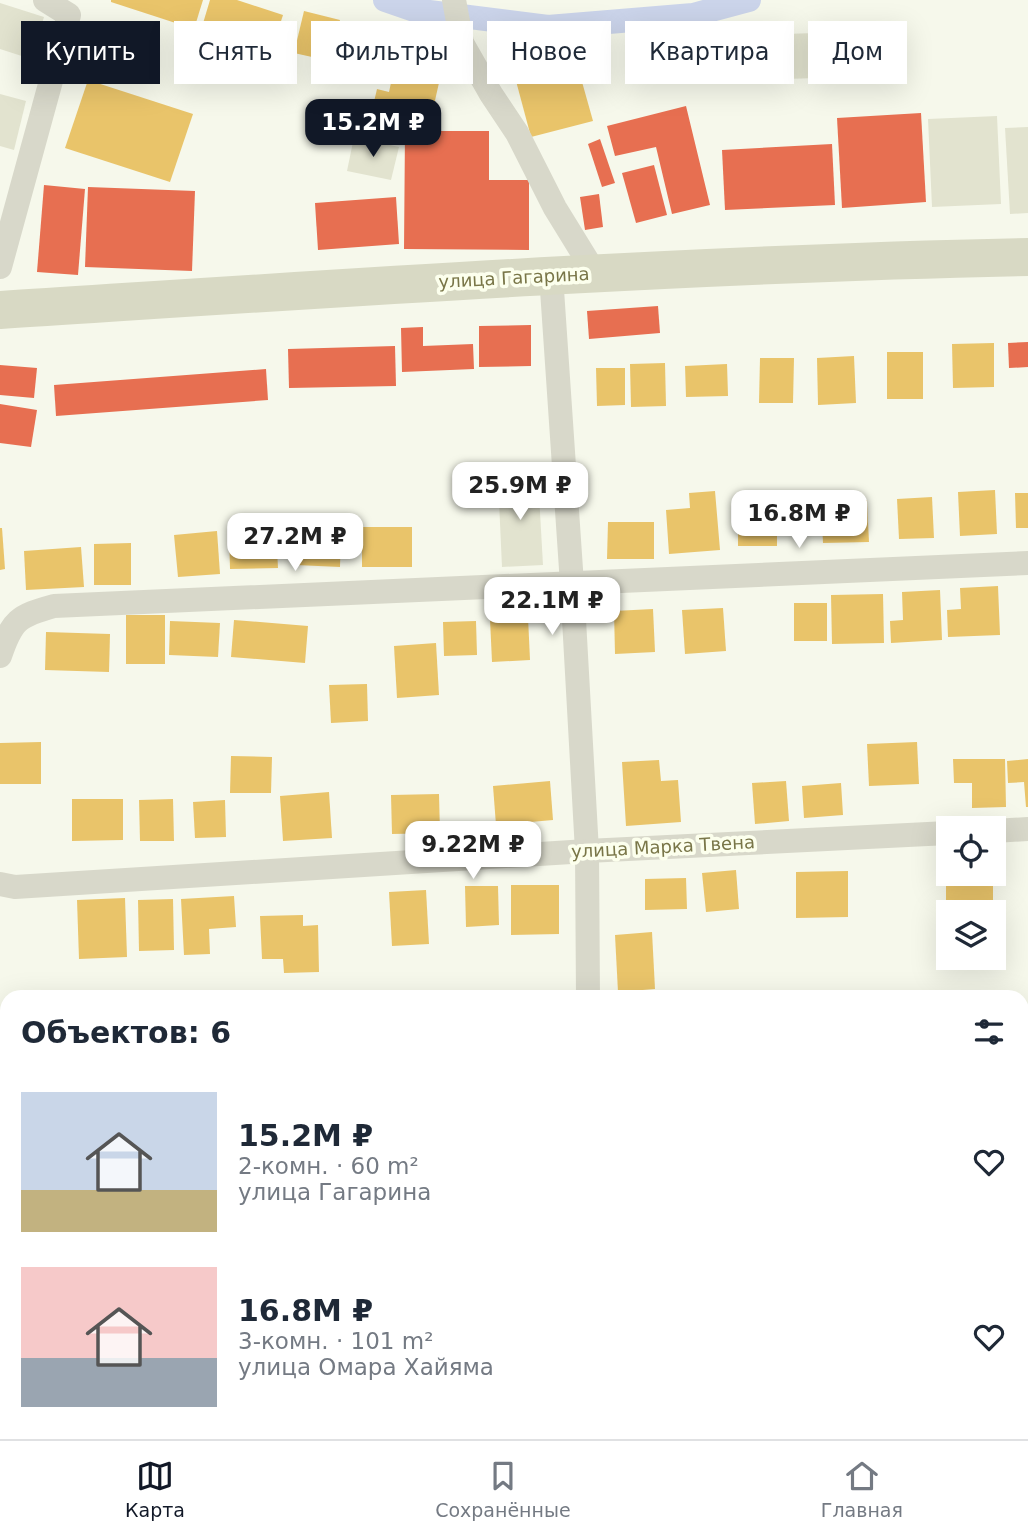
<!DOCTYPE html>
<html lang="ru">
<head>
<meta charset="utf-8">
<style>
  body { margin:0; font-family:"DejaVu Sans",sans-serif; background:#f6f6f7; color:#1f2937; height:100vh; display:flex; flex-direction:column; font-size:26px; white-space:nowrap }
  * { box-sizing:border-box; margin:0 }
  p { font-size:23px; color:#747a83 }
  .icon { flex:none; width:38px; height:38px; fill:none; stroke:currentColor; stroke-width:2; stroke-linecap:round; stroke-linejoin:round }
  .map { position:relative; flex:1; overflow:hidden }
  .details { position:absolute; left:0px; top:990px; width:1029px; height:450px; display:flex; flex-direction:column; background:#fff; border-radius:21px 21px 0 0; box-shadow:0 7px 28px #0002 }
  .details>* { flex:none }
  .guide { position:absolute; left:21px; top:21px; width:987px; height:63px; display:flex; gap:14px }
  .fabs { position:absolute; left:936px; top:816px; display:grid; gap:14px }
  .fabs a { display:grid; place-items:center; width:70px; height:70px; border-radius:0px; background:#fff; box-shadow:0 7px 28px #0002; font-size:35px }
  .price { position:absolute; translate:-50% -60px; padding:0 16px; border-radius:14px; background:#fff; color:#222; font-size:23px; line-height:46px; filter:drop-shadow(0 2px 4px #0008) }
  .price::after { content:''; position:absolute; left:50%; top:42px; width:21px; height:16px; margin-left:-10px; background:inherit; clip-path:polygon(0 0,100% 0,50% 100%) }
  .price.on { background:#111827; color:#fff }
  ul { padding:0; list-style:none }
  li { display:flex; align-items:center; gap:21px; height:175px; padding:0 21px }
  li span { display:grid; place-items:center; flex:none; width:196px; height:140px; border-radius:0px; color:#555 }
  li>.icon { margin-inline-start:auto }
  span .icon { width:84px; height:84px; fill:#fffc; stroke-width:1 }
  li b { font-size:30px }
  h2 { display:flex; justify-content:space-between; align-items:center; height:84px; padding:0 21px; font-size:30px }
  .tag { padding:0 24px; border-radius:0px; background:#fff; box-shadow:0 7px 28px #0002; font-size:24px; line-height:63px }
  .tag.on { background:#111827; color:#fff }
  .menu { display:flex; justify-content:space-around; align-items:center; height:98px; border-top:2px solid #e0e1e3; background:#fff; font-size:19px; color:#747a83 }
  .menu a { display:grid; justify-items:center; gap:4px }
  .menu .on { color:#111827 }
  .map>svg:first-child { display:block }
  .homes { fill:#e9c46a }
  .shops { fill:#e76f51 }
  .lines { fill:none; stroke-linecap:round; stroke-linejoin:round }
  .canal { stroke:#cbd4ea; stroke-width:24 }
  .building { fill:#e2e3cf }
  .minor { stroke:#d8d8ca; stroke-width:24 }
  .primary { stroke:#d8d9c4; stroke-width:38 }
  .labels { text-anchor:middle; stroke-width:7; stroke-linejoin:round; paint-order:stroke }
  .street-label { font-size:18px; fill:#797648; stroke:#fcffed }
</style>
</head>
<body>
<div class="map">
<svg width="1028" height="1439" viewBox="0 0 1028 1439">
  <rect width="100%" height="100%" fill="#f6f8eb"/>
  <!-- homes -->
  <g class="homes">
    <path d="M111,0H203L194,29L111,2Z"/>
    <path d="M210,0H237L283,15L271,52L201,30Z"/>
    <path d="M304,11L340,20L330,61L294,53Z"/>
    <path d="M395,64L441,74L431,118L373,106L377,89L389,92Z"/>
    <path d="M577,64L593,121L531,137L516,81Z"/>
    <path d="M88,80L193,114L170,182L65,148Z"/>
    <path d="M994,343V387L953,388L952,344Z"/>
    <rect x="887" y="352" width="36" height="47"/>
    <path d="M854,356L856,403L818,405L817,358Z"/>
    <path d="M760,358H794L793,403H759Z"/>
    <path d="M665,363L666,406L631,407L630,364Z"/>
    <path d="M727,364L728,396L686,397L685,366Z"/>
    <path d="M596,368H625V405L597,406Z"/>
    <path d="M995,490L997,534L960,536L958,492Z"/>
    <path d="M715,491L720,550L669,554L666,510L690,508L689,493Z"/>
    <path d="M1015,493H1028V528H1016Z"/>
    <path d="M932,497L934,538L899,539L897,499Z"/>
    <path d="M867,500L869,542L823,543L821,502Z"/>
    <rect x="738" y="511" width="39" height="35"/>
    <path d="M608,522H654V559H607Z"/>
    <rect x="362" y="527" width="50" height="40"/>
    <path d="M0,528H2L5,569L0,570Z"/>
    <path d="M276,529L278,568L230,569L229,530Z"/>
    <path d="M217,531L220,574L178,577L174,535Z"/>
    <path d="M297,532L341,534L340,567L296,565Z"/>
    <path d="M131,543V585H94V544Z"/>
    <path d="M81,547L84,587L26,590L24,551Z"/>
    <path d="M998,586L1000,635L948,637L947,610L961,609L960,588Z"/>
    <path d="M940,590L942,640L891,643L890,621L903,620L902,592Z"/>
    <path d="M883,594L884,643L832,644L831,595Z"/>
    <rect x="794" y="603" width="33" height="38"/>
    <path d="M723,608L726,651L685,654L682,610Z"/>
    <path d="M653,609L655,652L615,654L614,611Z"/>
    <rect x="126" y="615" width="39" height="49"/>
    <path d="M528,617L530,660L492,662L490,619Z"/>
    <path d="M234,620L308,626L305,663L231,657Z"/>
    <path d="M170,621L220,623L218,657L169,655Z"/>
    <path d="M476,621L477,655L444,656L443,622Z"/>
    <path d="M46,632L110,634L109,672L45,670Z"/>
    <path d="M436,643L439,695L397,698L394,646Z"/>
    <path d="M367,684L368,721L331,723L329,685Z"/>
    <path d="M41,742V784H0V743Z"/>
    <path d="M917,742L919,784L869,786L867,744Z"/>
    <path d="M231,756L272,757L271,793H230Z"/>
    <path d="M953,759H1005L1006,807L972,808V783H954Z"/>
    <path d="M1028,759V807H1026L1024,782L1008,783L1007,761Z"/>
    <path d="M659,760L661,781L678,780L681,822L626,826L622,762Z"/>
    <path d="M550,781L553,820L496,825L493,786Z"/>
    <path d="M786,781L789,821L755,824L752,783Z"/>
    <path d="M841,783L843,815L804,818L802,786Z"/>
    <path d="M329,792L332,838L283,841L280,796Z"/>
    <path d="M439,794L440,833L392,834L391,795Z"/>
    <path d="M72,799H123V840L72,841Z"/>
    <path d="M173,799L174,841H140L139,800Z"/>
    <path d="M225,800L226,837L195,838L193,802Z"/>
    <path d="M736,870L739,909L706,912L702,873Z"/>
    <path d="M848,871V917L796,918V872Z"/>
    <path d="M686,878L687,909L645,910V879Z"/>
    <path d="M993,882V912H946V883Z"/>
    <path d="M511,885H559V934L511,935Z"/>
    <path d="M465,886H498L499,925L466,927Z"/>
    <path d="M426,890L429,944L392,946L389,892Z"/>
    <path d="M234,896L236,927L209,929L210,954L184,955L181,899Z"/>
    <path d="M125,898L127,957L79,959L77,900Z"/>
    <path d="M173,899L174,950L139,951L138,900Z"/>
    <path d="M303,915V926L318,925L319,972L284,973L283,959H262L260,916Z"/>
    <path d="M652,932L655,989L618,992L615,935Z"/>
    <path d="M1028,1024V1062L1022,1063V1025Z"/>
    <path d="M1022,1167L1028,1171V1201L1024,1207L1022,1206Z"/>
    <path d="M1022,1214L1028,1218V1273L1022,1269Z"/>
    <path d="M1024,1293L1028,1295V1337L1022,1334V1296Z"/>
    <path d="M0,1300H7V1344L0,1343Z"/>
    <path d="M1022,1427L1028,1431V1439H1003L1006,1433H1022Z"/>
    <rect x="229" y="1433" width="47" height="6"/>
    <path d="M334,1433H376L375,1439H333Z"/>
    <rect x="483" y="1433" width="74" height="6"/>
    <path d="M735,1433H766L772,1437L771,1439H731Z"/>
    <path d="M953,1433H992L988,1439H962Z"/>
  </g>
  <!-- shops -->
  <g class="shops">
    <path d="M686,106L710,205L672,214L656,147L615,156L607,126Z"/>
    <path d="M921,113L926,202L842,208L837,118Z"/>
    <path d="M405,131H489V180H529V250L404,249Z"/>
    <path d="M600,139L615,183L602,187L588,144Z"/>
    <path d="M832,144L835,205L725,210L722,150Z"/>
    <path d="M654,165L667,215L636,223L622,173Z"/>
    <path d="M44,185L85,189L78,275L37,272Z"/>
    <path d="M88,187L195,191L192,271L85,267Z"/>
    <path d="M599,194L603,227L585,230L580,197Z"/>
    <path d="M396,197L399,244L318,250L315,203Z"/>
    <path d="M658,306L660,333L589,339L587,311Z"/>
    <path d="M531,325V366L479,367V326Z"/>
    <path d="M423,327V346L473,344L474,369L402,372L401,328Z"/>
    <path d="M1028,342V367L1009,368L1008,343Z"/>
    <path d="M395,346L396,386L289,388L288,349Z"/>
    <path d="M0,365L37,368L34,398L0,395Z"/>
    <path d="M266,369L268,400L56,416L54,385Z"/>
    <path d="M0,404L37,410L31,447L0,443Z"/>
  </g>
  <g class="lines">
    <!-- canal -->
    <path class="canal" d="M385,0L414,10L548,27L693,15L749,0"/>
  </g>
  <!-- building -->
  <g class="building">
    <path d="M0,3L44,17L31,59L0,49Z"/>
    <path d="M847,32L848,77L690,82L689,37Z"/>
    <path d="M0,94L26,101L14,150L0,146Z"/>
    <path d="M997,116L1001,204L932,207L928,119Z"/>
    <path d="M1028,127V213L1010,214L1005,128Z"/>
    <path d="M354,137L399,147L391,180L347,171Z"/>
    <path d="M538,477L543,565L502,567L498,479Z"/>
  </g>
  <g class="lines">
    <!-- minor -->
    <g class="minor">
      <path d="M454,0L462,43L491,94L517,133L555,208L595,273"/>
      <path d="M0,267L69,15L45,0"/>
      <path d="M551,275L572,584L587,851L588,998"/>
      <path d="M0,656C12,620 18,616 54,606L1028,563"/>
      <path d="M994,831L1028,829"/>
      <path d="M0,884L15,887L587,851L948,833"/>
      <path d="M1022,1126H1028"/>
      <path d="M0,1149H7"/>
      <path d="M1022,1360L1028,1364"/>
      <path d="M0,1416H7"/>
      <path d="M593,1433V1439"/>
      <path d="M633,1433L643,1439"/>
      <path d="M21,1439L22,1433"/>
      <path d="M310,1439L311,1433"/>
    </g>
    <!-- primary -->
    <path class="primary" d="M0,310C343,288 685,264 1028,257"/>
  </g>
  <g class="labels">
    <!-- street labels -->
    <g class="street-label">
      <text transform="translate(514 278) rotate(-3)" y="6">улица Гагарина</text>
      <text transform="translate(663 847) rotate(-3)" y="6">улица Марка Твена</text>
    </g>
  </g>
</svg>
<div class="fabs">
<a><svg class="icon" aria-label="locate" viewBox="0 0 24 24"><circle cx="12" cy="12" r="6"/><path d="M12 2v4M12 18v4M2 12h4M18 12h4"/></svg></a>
<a><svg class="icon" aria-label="layers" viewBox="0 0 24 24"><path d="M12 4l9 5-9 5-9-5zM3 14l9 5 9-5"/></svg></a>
</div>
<b class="price on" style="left:373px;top:159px">15.2M ₽</b>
<b class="price" style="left:520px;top:522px">25.9M ₽</b>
<b class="price" style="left:799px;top:550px">16.8M ₽</b>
<b class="price" style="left:295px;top:573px">27.2M ₽</b>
<b class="price" style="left:552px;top:637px">22.1M ₽</b>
<b class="price" style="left:473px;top:881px">9.22M ₽</b>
<div class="guide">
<a class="tag on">Купить</a>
<a class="tag">Снять</a>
<a class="tag">Фильтры</a>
<a class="tag">Новое</a>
<a class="tag">Квартира</a>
<a class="tag">Дом</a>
</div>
<section class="details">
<h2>Объектов: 6<svg class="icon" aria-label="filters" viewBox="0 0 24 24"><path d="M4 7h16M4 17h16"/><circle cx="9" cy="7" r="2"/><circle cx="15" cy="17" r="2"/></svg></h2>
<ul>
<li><span style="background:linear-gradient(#c9d6e8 70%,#c2b280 0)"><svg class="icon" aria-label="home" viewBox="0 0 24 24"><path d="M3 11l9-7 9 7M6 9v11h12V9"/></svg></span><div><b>15.2M ₽</b><p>2-комн. · 60 m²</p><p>улица Гагарина</p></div><svg class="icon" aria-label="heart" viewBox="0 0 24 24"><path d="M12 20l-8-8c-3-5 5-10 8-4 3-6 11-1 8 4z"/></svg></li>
<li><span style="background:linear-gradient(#f6c9c9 65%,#9aa5b1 0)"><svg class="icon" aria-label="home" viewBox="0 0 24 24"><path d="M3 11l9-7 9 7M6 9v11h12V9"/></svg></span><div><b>16.8M ₽</b><p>3-комн. · 101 m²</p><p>улица Омара Хайяма</p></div><svg class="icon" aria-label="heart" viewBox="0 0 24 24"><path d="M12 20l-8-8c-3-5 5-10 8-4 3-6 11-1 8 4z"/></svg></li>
</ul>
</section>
</div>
<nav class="menu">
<a class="on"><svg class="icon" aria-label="map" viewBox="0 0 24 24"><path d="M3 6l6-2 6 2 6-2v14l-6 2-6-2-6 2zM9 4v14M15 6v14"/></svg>Карта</a>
<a><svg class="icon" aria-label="saved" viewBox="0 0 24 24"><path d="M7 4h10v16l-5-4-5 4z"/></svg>Сохранённые</a>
<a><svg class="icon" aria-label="home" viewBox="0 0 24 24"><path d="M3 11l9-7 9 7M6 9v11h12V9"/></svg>Главная</a>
</nav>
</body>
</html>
